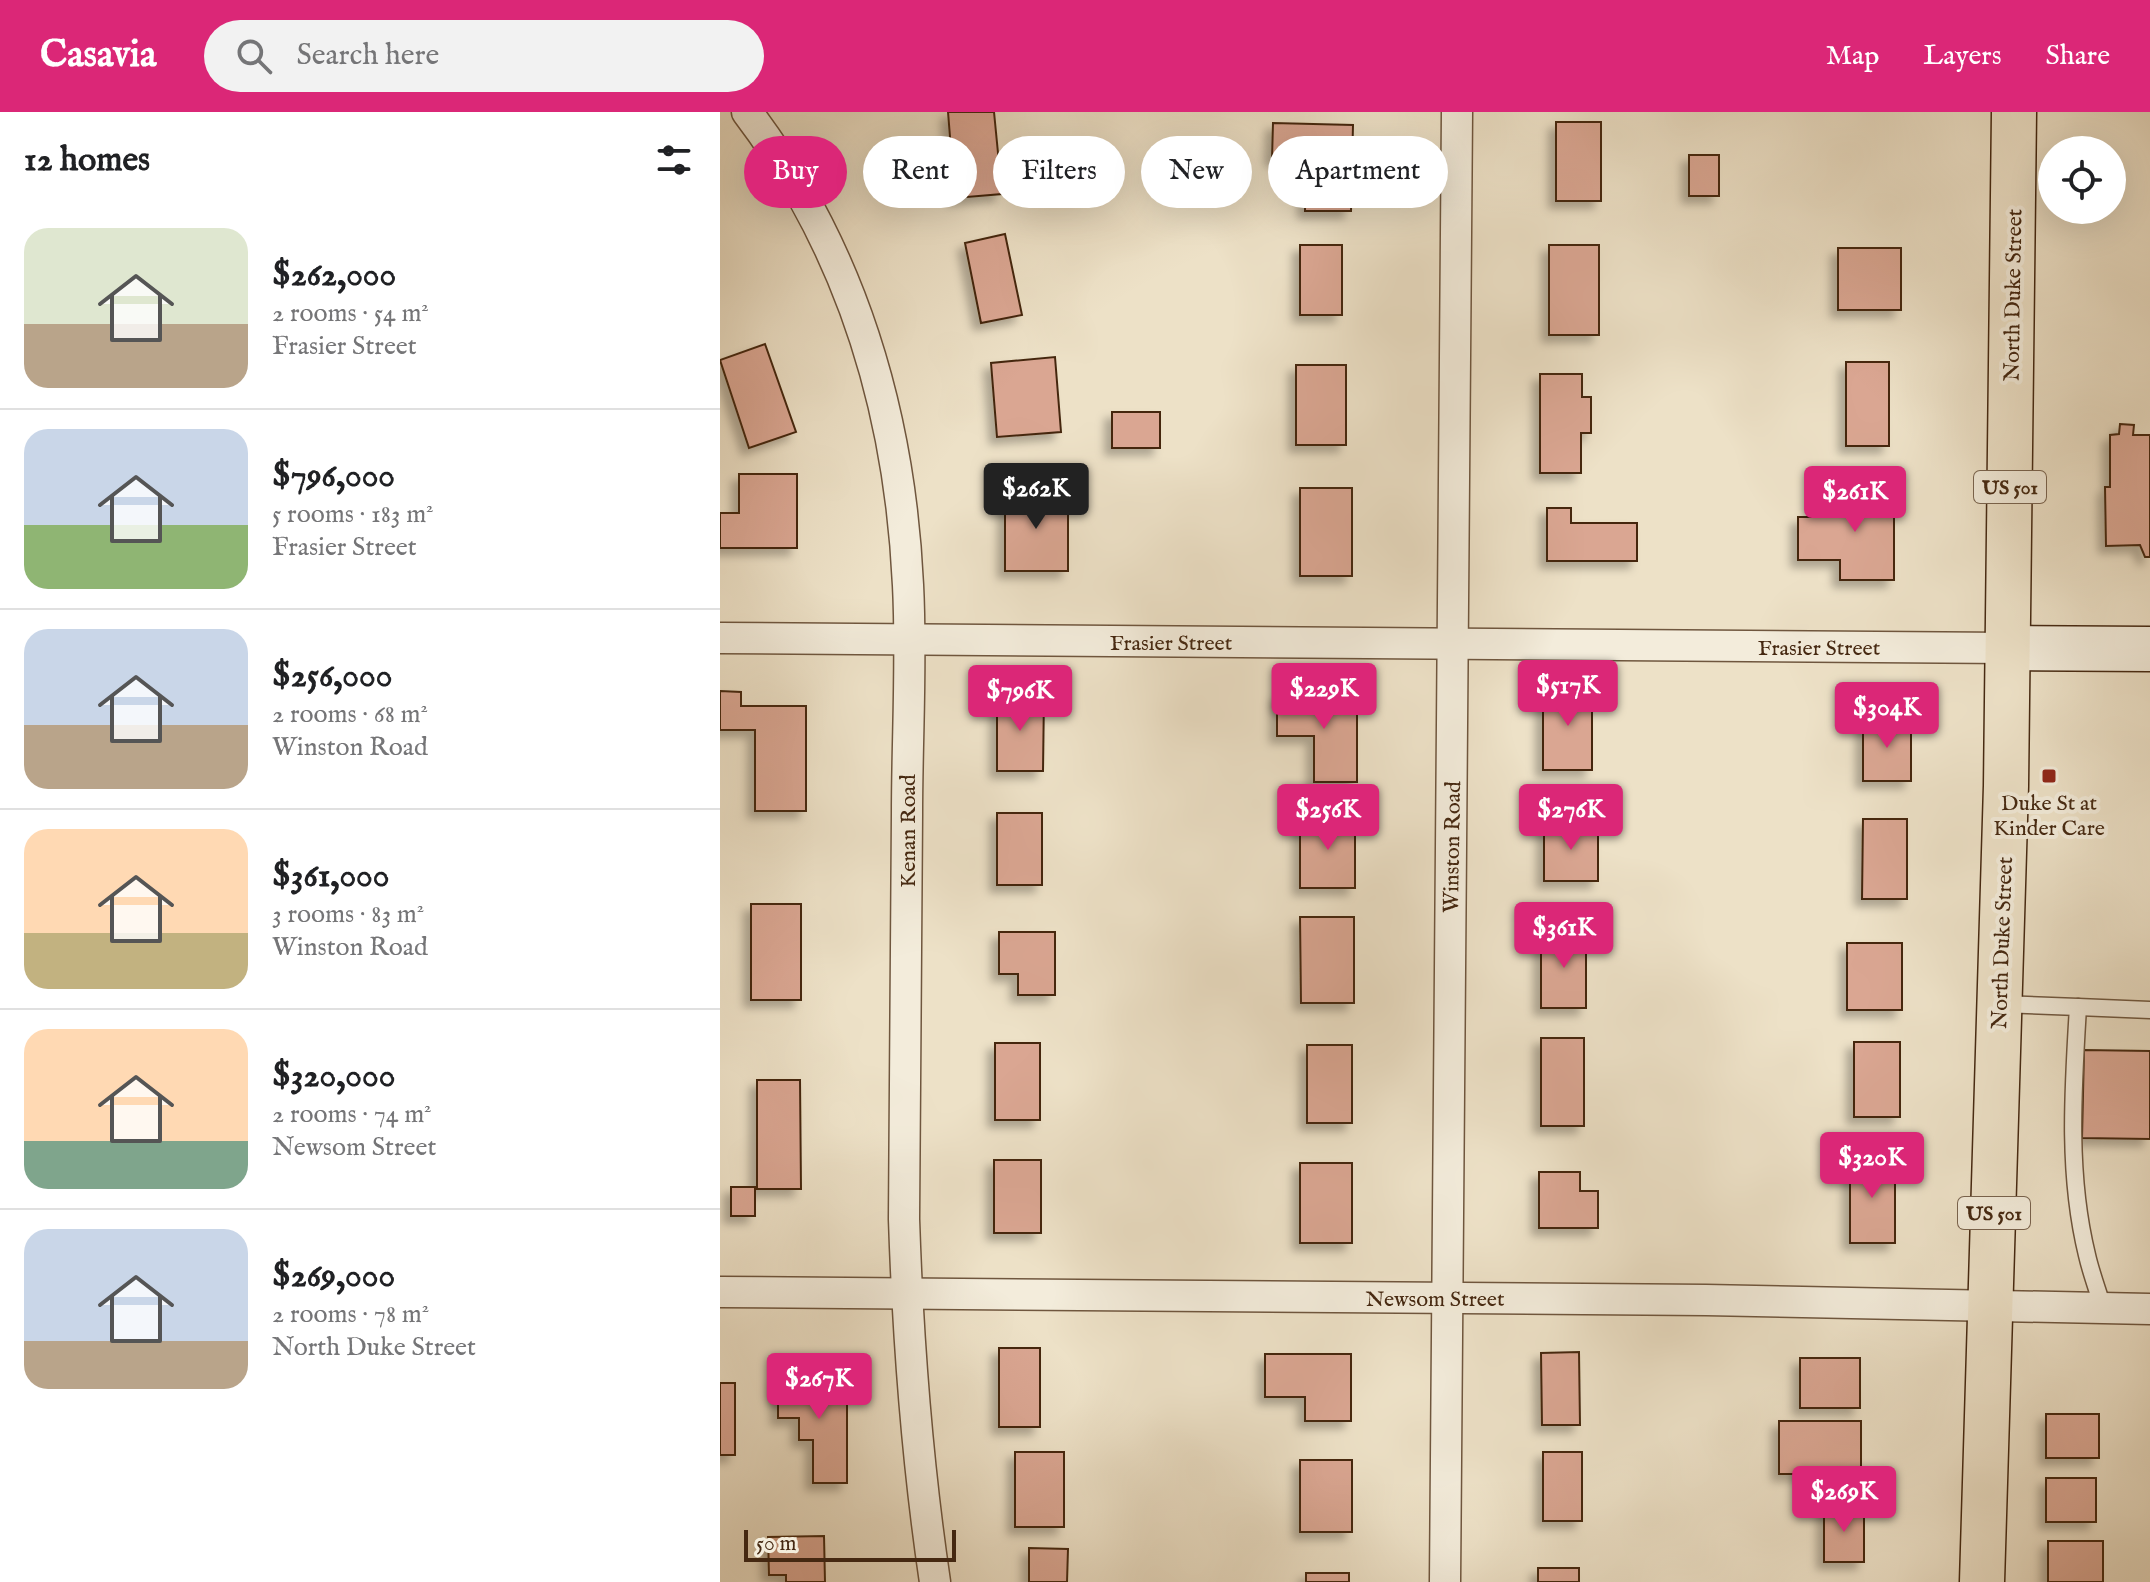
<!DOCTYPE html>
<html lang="en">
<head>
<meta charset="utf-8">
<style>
  body { margin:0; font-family:"IM FELL English",serif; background:#f2f2f2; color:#202124; height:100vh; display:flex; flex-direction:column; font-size:30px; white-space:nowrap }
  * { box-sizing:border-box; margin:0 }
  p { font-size:26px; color:#757577 }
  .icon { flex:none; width:44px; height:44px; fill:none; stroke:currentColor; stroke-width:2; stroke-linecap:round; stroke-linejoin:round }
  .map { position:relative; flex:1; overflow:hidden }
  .details { display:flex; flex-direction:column; background:#fff; width:720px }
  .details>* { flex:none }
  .guide { position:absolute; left:24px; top:24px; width:760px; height:72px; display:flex; gap:16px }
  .controls { position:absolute; left:1318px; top:24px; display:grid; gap:16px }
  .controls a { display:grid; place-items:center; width:88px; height:88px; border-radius:50%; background:#fff; box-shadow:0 8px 32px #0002; font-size:40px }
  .scale { position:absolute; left:24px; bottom:20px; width:212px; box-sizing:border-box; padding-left:8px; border:4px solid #452811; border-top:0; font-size:22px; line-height:28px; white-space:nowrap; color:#452811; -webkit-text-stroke:6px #f3ecdb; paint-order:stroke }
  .price { position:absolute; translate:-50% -68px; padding:0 18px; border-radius:8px; background:#db2777; color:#fff; font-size:26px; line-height:52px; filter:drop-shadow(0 2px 4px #0008) }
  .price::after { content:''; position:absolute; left:50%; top:48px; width:24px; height:18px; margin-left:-12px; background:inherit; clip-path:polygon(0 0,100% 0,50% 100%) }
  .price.active { background:#222; color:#fff }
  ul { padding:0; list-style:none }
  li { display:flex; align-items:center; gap:24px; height:200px; padding:0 24px }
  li+li { border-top:2px solid #e0e0e0 }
  li span { display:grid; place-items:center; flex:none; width:224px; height:160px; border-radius:24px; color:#555 }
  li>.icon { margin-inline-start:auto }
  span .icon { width:96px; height:96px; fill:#fffc; stroke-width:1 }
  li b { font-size:34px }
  h2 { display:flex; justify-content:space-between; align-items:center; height:96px; padding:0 24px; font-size:34px }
  .pill { padding:0 28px; border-radius:36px; background:#fff; box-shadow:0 8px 32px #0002; font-size:28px; line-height:72px }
  .pill.active { background:#db2777; color:#fff }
  header { display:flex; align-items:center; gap:48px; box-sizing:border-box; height:112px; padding:0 40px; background:#db2777; color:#fff }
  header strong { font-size:38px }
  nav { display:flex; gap:44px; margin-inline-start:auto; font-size:28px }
  .search { width:560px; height:72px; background:#f2f2f2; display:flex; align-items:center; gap:20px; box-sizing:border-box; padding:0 28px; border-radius:44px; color:#757577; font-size:30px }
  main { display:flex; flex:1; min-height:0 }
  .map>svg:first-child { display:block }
  .building { fill:#daa692; stroke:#452811; stroke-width:2; filter:url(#shadow) }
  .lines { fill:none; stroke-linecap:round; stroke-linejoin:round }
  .lane-casing { stroke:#6f563e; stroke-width:19 }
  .street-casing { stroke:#6f563e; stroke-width:33 }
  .secondary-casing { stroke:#452811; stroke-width:47 }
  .highway-casing { stroke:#452811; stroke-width:47 }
  .lane { stroke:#f3ecdb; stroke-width:16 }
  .street { stroke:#f3ecdb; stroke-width:30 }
  .secondary { stroke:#f3ecdb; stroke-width:44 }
  .highway { stroke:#ede1c7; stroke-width:44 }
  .poi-dot { fill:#8f2418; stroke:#f3ecdb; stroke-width:3 }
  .labels { text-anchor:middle; stroke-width:8; stroke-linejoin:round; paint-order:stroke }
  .shield { fill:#f3ecdb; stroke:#79634e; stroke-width:2 }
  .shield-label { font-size:20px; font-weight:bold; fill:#452811 }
  .street-label { font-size:22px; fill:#452811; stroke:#f3ecdb }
  .poi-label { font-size:22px; fill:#452811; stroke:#f3ecdb }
</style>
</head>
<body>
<header>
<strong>Casavia</strong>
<div class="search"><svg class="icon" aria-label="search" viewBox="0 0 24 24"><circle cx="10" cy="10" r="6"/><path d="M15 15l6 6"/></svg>Search here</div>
<nav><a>Map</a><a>Layers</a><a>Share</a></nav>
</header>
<main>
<section class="details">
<h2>12 homes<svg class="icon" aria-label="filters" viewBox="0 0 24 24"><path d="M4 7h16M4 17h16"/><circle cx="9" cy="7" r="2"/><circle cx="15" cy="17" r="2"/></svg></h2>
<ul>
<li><span style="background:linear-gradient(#dfe7d0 60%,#b9a48a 0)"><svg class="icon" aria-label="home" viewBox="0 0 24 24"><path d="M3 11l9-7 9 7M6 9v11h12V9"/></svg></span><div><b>$262,000</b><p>2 rooms · 54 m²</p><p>Frasier Street</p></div></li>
<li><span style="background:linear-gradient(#c9d6e8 60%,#8fb573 0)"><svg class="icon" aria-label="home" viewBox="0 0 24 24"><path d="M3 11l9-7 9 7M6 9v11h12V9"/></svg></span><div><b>$796,000</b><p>5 rooms · 183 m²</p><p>Frasier Street</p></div></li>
<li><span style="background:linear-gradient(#c9d6e8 60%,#b9a48a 0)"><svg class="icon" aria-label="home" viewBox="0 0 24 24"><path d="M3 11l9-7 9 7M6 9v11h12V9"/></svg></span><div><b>$256,000</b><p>2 rooms · 68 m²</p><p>Winston Road</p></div></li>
<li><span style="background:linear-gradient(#ffd9b3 65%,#c2b280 0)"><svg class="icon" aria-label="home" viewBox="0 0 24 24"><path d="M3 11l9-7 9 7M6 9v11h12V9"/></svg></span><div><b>$361,000</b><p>3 rooms · 83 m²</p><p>Winston Road</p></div></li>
<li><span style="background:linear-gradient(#ffd9b3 70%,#7fa58c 0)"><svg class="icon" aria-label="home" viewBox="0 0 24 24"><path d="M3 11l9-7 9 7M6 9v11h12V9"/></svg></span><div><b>$320,000</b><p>2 rooms · 74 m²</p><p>Newsom Street</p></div></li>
<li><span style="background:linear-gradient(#c9d6e8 70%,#b9a48a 0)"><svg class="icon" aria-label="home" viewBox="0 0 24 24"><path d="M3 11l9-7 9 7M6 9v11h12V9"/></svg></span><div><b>$269,000</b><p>2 rooms · 78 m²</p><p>North Duke Street</p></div></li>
</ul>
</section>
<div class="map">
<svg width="1430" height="1470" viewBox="0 0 1430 1470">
  <defs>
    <filter id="shadow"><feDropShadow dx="-7" dy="7" stdDeviation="4" flood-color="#0004"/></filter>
  </defs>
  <rect width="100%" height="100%" fill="#ede1c7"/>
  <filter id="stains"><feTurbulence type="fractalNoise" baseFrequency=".0025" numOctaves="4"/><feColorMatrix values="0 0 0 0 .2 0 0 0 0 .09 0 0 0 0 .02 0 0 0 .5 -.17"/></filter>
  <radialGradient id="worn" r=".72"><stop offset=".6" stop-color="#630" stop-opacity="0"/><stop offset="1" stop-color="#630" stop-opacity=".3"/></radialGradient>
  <!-- building -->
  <g class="building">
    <path d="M228,0H274L282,82L235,86Z"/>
    <rect x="836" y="10" width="45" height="79"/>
    <path d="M553,11L633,13L631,99H585L586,47H552Z"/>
    <rect x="969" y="43" width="30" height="41"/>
    <path d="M285,122L302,203L261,211L245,131Z"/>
    <rect x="580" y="133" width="42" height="70"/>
    <rect x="829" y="133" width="50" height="90"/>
    <rect x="1118" y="136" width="63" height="62"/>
    <path d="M45,232L76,320L29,336L0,248Z"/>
    <path d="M335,245L341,320L277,325L271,251Z"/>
    <rect x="1126" y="250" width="43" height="84"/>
    <rect x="576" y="253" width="50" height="80"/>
    <path d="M820,262H862V285H871V321H861V361H820Z"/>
    <rect x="392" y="300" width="48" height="36"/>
    <path d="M1400,312L1414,313L1413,323H1430V445H1425L1420,433L1386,434L1385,375H1390V323L1399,322Z"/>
    <path d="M19,362H77V436H0V401H19Z"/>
    <path d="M1121,373H1174V468H1120V448H1078V405H1121Z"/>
    <rect x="580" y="376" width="52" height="88"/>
    <rect x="285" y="379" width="63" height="80"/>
    <path d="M827,396H851V411H917V449H827Z"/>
    <rect x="823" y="575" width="49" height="83"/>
    <path d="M0,579L21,580V594H86V699H35V618H0Z"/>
    <path d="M557,582H637V670H594V624H557Z"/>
    <path d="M277,583H324L323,659H277Z"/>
    <rect x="1143" y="606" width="48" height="63"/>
    <rect x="277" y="701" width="45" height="72"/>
    <rect x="580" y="703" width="55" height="73"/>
    <path d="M1143,707H1187V787H1142Z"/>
    <rect x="824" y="712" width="54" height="57"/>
    <rect x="31" y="792" width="50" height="96"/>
    <path d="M580,805H634V891H581Z"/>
    <rect x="821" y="819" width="45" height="77"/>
    <path d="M279,820H335V883H298V862H279Z"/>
    <rect x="1127" y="831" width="55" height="67"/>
    <rect x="821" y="926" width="43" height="88"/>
    <rect x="1134" y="930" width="46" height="75"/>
    <rect x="275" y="931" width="45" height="77"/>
    <rect x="587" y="933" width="45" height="78"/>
    <path d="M1364,938L1430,939V1027L1362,1026Z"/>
    <path d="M37,968H80L81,1077H37Z"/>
    <rect x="1130" y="1045" width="45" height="86"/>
    <rect x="274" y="1048" width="47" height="73"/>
    <rect x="580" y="1051" width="52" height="80"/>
    <path d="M819,1060H860V1079H878V1116H819Z"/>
    <rect x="11" y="1075" width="24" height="29"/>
    <rect x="279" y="1236" width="41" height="79"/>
    <path d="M859,1240L860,1313H822L821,1241Z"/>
    <path d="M545,1242H631V1309H585V1285H545Z"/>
    <rect x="1080" y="1246" width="60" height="50"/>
    <path d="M58,1265H127V1371H93V1328H79V1306H58Z"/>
    <rect x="0" y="1271" width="15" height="72"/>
    <rect x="1326" y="1302" width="53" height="44"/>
    <rect x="1059" y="1309" width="82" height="53"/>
    <rect x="295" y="1340" width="49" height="75"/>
    <rect x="823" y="1340" width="39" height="69"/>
    <rect x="580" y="1348" width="52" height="72"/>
    <rect x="1326" y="1366" width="50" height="44"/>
    <rect x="1104" y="1393" width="40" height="57"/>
    <path d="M104,1424L105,1470H66V1463H49L48,1425Z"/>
    <rect x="1328" y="1429" width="55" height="41"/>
    <path d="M309,1436L348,1437L347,1470H309Z"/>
    <rect x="818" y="1456" width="41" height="14"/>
    <rect x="586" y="1461" width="43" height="9"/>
  </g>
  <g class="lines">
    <!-- lane casing -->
    <g class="lane-casing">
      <g id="lane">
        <path d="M1281,892L1358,895C1353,977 1347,1062 1367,1143C1371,1161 1378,1179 1383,1196"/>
        <path d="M1358,895L1430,898"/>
      </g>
    </g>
    <!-- street casing -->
    <g class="street-casing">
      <g id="street">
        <path d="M27,0C132,138 180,302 188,473C192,549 187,626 187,702C186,837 185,972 184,1107C188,1229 197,1349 215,1470"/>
        <path d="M0,526L1288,536"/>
        <path d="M0,1180L986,1188L1430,1197"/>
        <path d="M725,1470L737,0"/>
      </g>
    </g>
    <!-- secondary casing -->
    <g class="secondary-casing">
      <path id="secondary" d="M1288,536L1430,537"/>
    </g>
    <!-- highway casing -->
    <g class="highway-casing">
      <path id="highway" d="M1262,1470L1286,674L1294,0"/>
    </g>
    <!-- lane -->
    <use href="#lane" class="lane"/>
    <!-- street -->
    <use href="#street" class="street"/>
    <!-- secondary -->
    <use href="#secondary" class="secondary"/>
    <!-- highway -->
    <use href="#highway" class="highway"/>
  </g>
  <!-- markers -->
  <rect class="poi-dot" x="1321" y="656" width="16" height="16" rx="4"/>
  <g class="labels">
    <!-- shield labels -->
    <g class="shield">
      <rect x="1254" y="359" width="72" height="32" rx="6"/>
      <rect x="1238" y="1085" width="72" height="32" rx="6"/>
    </g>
    <g class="shield-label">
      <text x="1290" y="382">US 501</text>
      <text x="1274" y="1108">US 501</text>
    </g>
    <!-- street labels -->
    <g class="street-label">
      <text transform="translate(1292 183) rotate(-89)" y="8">North Duke Street</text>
      <text x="451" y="538">Frasier Street</text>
      <text x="1099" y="543">Frasier Street</text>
      <text transform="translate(187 719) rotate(-90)" y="8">Kenan Road</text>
      <text transform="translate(731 735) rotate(-89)" y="8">Winston Road</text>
      <text transform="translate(1281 831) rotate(-88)" y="8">North Duke Street</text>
      <text x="715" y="1194">Newsom Street</text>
    </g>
    <!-- poi labels -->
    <g class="poi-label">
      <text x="1329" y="698">Duke St at<tspan x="1329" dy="25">Kinder Care</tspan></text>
    </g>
  </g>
  <rect width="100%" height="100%" filter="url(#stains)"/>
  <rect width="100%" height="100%" fill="url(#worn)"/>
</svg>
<div class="controls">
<a><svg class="icon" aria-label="locate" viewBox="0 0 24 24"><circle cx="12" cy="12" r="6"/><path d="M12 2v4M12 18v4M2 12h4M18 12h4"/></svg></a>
</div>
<div class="scale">50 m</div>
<b class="price active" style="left:316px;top:419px">$262K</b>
<b class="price" style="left:1135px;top:422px">$261K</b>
<b class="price" style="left:848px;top:616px">$517K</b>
<b class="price" style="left:604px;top:619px">$229K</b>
<b class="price" style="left:300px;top:621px">$796K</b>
<b class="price" style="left:1167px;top:638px">$304K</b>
<b class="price" style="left:608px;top:740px">$256K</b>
<b class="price" style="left:851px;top:740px">$276K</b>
<b class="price" style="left:844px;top:858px">$361K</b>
<b class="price" style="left:1152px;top:1088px">$320K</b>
<b class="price" style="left:99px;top:1309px">$267K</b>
<b class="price" style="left:1124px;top:1422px">$269K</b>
<div class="guide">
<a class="pill active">Buy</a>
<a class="pill">Rent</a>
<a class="pill">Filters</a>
<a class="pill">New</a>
<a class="pill">Apartment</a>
</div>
</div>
</main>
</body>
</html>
